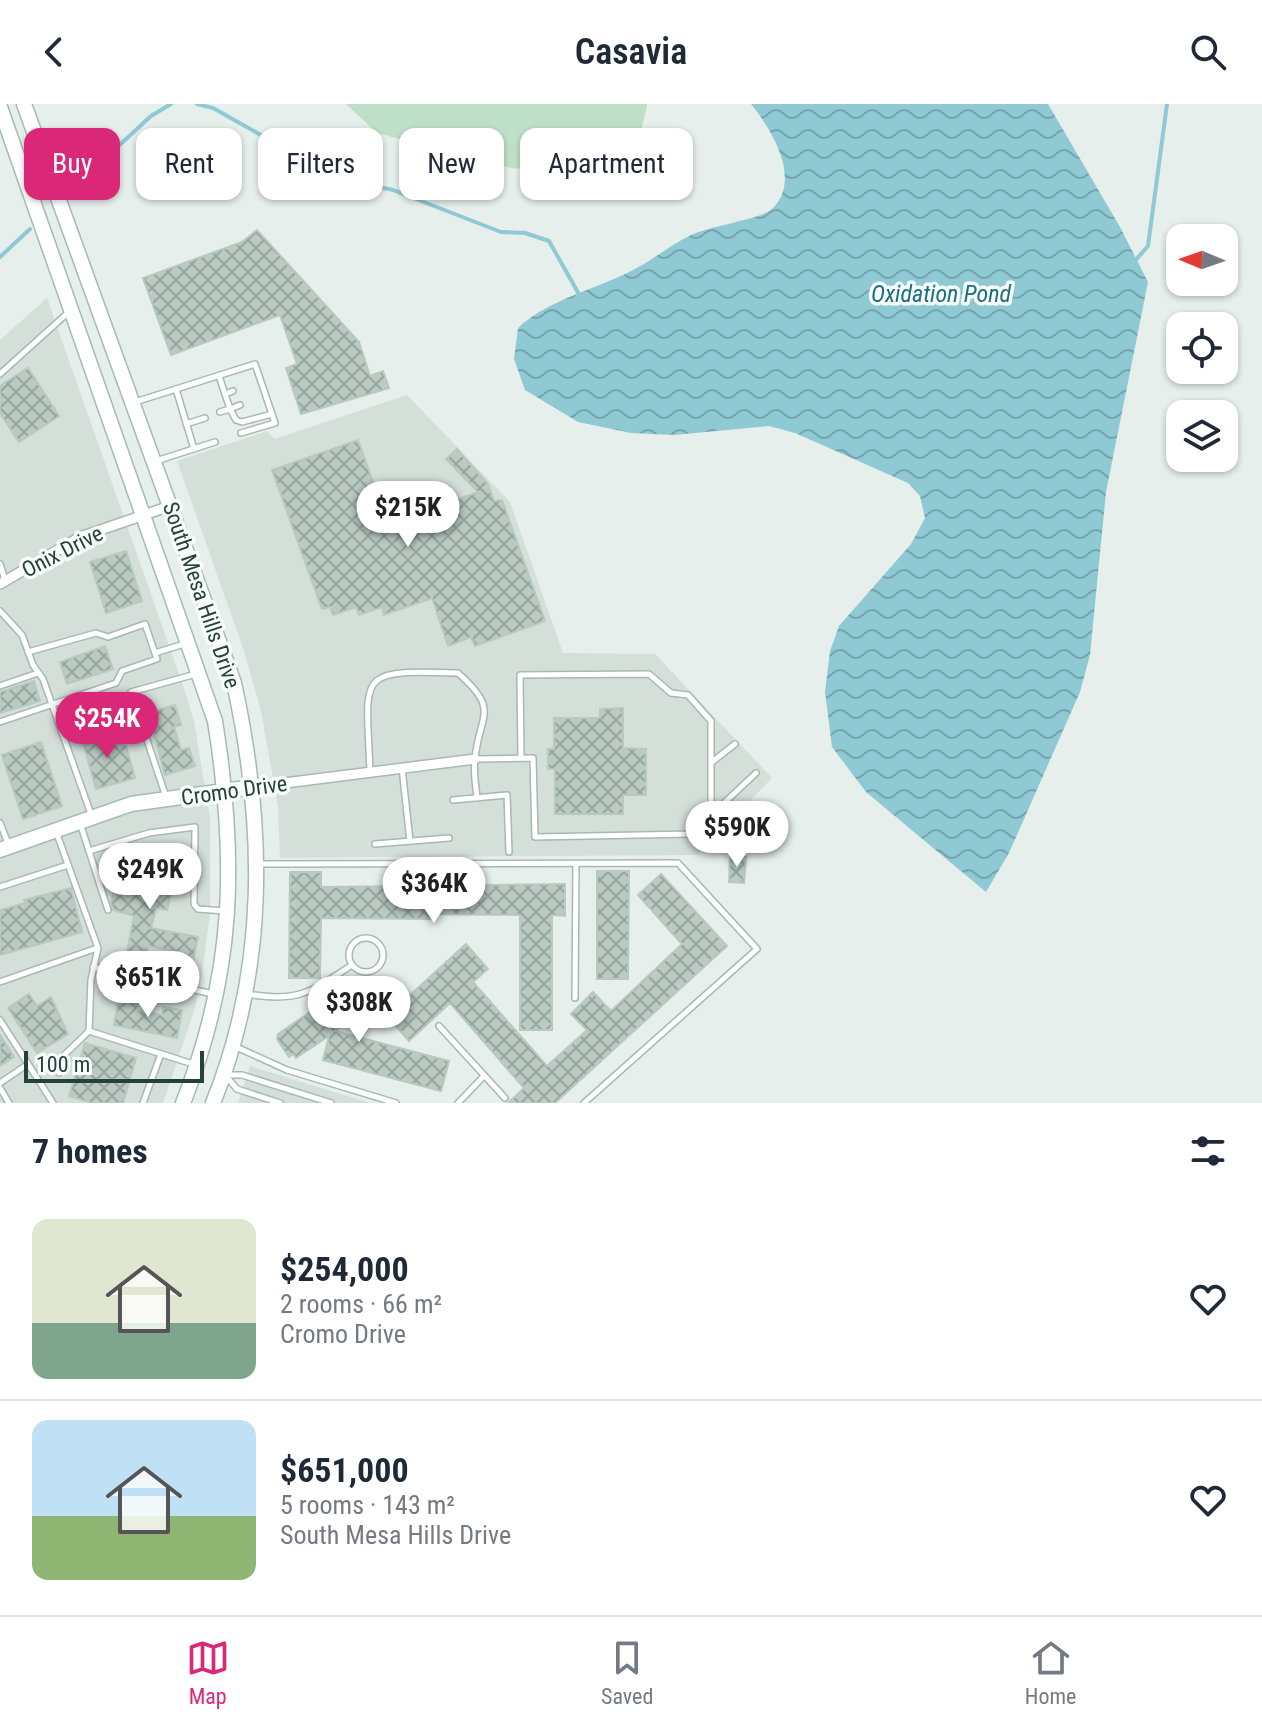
<!DOCTYPE html>
<html lang="en">
<head>
<meta charset="utf-8">
<style>
  body { margin:0; font-family:"Roboto Condensed",sans-serif; background:#f6f6f7; color:#1f2937; height:100vh; display:flex; flex-direction:column; font-size:30px; white-space:nowrap }
  * { box-sizing:border-box; margin:0 }
  p { font-size:26px; color:#747a83 }
  .icon { flex:none; width:44px; height:44px; fill:none; stroke:currentColor; stroke-width:2; stroke-linecap:round; stroke-linejoin:round }
  .map { position:relative; height:999px; overflow:hidden }
  .details { display:flex; flex-direction:column; background:#fff; flex:1 }
  .details>* { flex:none }
  .hud { position:absolute; left:24px; top:24px; width:800px; height:72px; display:flex; gap:16px }
  .needle { width:52px; rotate:272deg }
  .fabs { position:absolute; left:1166px; top:120px; display:grid; gap:16px }
  .fabs a { display:grid; place-items:center; width:72px; height:72px; border-radius:16px; background:#fff; box-shadow:0 2px 6px #0004; font-size:40px }
  .scale { position:absolute; left:24px; bottom:20px; width:180px; box-sizing:border-box; padding-left:8px; border:4px solid #24423a; border-top:0; font-size:22px; line-height:28px; white-space:nowrap; color:#24423a; -webkit-text-stroke:6px #f7fbf9; paint-order:stroke }
  .price { position:absolute; translate:-50% -68px; padding:0 18px; border-radius:28px; background:#fff; color:#222; font-size:26px; line-height:52px; filter:drop-shadow(0 2px 4px #0008) }
  .price::after { content:''; position:absolute; left:50%; top:48px; width:24px; height:18px; margin-left:-12px; background:inherit; clip-path:polygon(0 0,100% 0,50% 100%) }
  .price.active { background:#db2777; color:#fff }
  ul { padding:0; list-style:none }
  li { display:flex; align-items:center; gap:24px; height:200px; padding:0 32px }
  li+li { border-top:2px solid #e0e1e3 }
  li span { display:grid; place-items:center; flex:none; width:224px; height:160px; border-radius:16px; color:#555 }
  li>.icon { margin-inline-start:auto }
  span .icon { width:96px; height:96px; fill:#fffc; stroke-width:1 }
  li b { font-size:34px }
  h2 { display:flex; justify-content:space-between; align-items:center; height:96px; padding:0 32px; font-size:34px }
  .chip { padding:0 28px; border-radius:16px; background:#fff; box-shadow:0 2px 6px #0004; font-size:28px; line-height:72px }
  .chip.active { background:#db2777; color:#fff }
  header { display:flex; justify-content:space-between; align-items:center; height:104px; padding:0 32px; background:#fff; font-size:36px; font-weight:600 }
  .tabs { display:flex; justify-content:space-around; align-items:center; height:112px; border-top:2px solid #e0e1e3; background:#fff; font-size:22px; color:#747a83 }
  .tabs a { display:grid; justify-items:center; gap:4px }
  .tabs .active { color:#db2777 }
  .map>svg:first-child { display:block }
  .built { fill:#d4dfda }
  .green { fill:#bfe0c8 }
  .water { fill:url(#water-waves) }
  .lines { fill:none; stroke-linecap:round; stroke-linejoin:round }
  .stream { stroke:#8ec9d4; stroke-width:4 }
  .building { fill:url(#building-cross-hatch); stroke:#b8c9c2; stroke-width:2 }
  .lane-casing { stroke:#a8b8b2; stroke-width:8 }
  .street-casing { stroke:#a8b8b2; stroke-width:12 }
  .secondary-casing { stroke:#a4bbb3; stroke-width:17 }
  .lane { stroke:#fff; stroke-width:5 }
  .street { stroke:#fff; stroke-width:9 }
  .secondary { stroke:#fff; stroke-width:14 }
  .labels { text-anchor:middle; stroke-width:7; stroke-linejoin:round; paint-order:stroke }
  .street-label { font-size:22px; fill:#24423a; stroke:#f7fbf9 }
  .water-label { font-size:24px; font-style:italic; fill:#1c6f80; stroke:#f7fbf9 }
</style>
</head>
<body>
<header><svg class="icon" aria-label="back" viewBox="0 0 24 24"><path d="M15 5l-7 7 7 7"/></svg>Casavia<svg class="icon" aria-label="search" viewBox="0 0 24 24"><circle cx="10" cy="10" r="6"/><path d="M15 15l6 6"/></svg></header>
<div class="map">
<svg width="1262" height="999" viewBox="0 0 1262 999">
  <defs>
    <pattern id="water-waves" width="16" height="10" patternUnits="userSpaceOnUse" patternTransform="scale(2)"><rect width="16" height="10" fill="#8ec9d4"/><path d="M0 5q4-4 8 0t8 0" fill="none" stroke="#74a5ad"/></pattern>
    <pattern id="building-cross-hatch" width="8" height="8" patternUnits="userSpaceOnUse" patternTransform="scale(2)"><rect width="8" height="8" fill="#bbcac4"/><path d="M0 0l8 8M0 8l8-8" fill="none" stroke="#98a6a0"/></pattern>
  </defs>
  <rect width="100%" height="100%" fill="#e6efeb"/>
  <!-- built -->
  <g class="built">
    <path d="M47,194L185,587L194,617L210,714V810L202,869L194,907L163,999H0V236Z"/>
    <path d="M407,291L510,398L563,549L655,550L772,674L697,751L280,754L278,703L261,607L244,547L177,357L267,327L274,335Z"/>
    <path d="M250,962L370,999H238Z"/>
  </g>
  <!-- green -->
  <path class="green" d="M346,0H647V2L641,26L617,47L582,61L546,67L511,64L377,29Z"/>
  <!-- water -->
  <path class="water" d="M751,0H1048L1120,123L1148,178L1106,388L1090,551L1080,588L1009,749L986,788L866,688L832,643L825,588L830,547L839,522L911,440L925,414L920,392L908,379L795,329L769,322L674,331L631,329L578,318L525,286L514,255L518,224C549,195 595,186 633,166C653,156 670,141 691,131C709,122 762,115 772,105C803,75 771,25 751,0Z"/>
  <g class="lines">
    <!-- stream -->
    <g class="stream">
      <path d="M197,0L213,4L300,53L354,68L370,81L393,86L501,128L525,129L549,137L580,192"/>
      <path d="M72,85L151,12L171,0"/>
      <path d="M0,153L30,125"/>
      <path d="M1133,159L1148,142L1167,0"/>
    </g>
  </g>
  <!-- building -->
  <g class="building">
    <path d="M257,126L359,238L370,272L383,267L389,284L301,310L286,264L297,260L280,211L171,251L143,174L242,138Z"/>
    <path d="M28,264L59,312L19,338L0,309V282Z"/>
    <path d="M358,336L388,420L478,388L446,355L457,345L488,380L494,397L502,396L545,517L475,542L471,533L448,542L432,494L384,511L382,503L359,511L356,503L333,511L330,503L322,505L272,366Z"/>
    <path d="M126,447L142,497L106,509L90,458Z"/>
    <path d="M105,542L113,565L67,580L60,558Z"/>
    <path d="M34,577L40,597L0,609V588Z"/>
    <path d="M175,601L181,621L174,623L181,646L189,644L195,662L165,671L148,609Z"/>
    <path d="M623,604V644L646,645V691H623V710H555V665H548V645H554V614H600V605Z"/>
    <path d="M101,626L105,640L124,634L135,674L96,685L81,632Z"/>
    <path d="M41,638L62,702L23,715L2,651Z"/>
    <path d="M730,752L746,753L744,779L729,778Z"/>
    <path d="M142,758L177,767L167,806L156,804L151,824L198,833L192,861L172,857L174,847L148,842L146,851L127,848L134,812L113,806L111,798L120,765L140,766Z"/>
    <path d="M597,767H629L628,875H597Z"/>
    <path d="M290,768H321V783L565,780V812L552,811V926H520V811L436,810V815L321,814L320,874H289Z"/>
    <path d="M661,770L727,842L555,999H508L524,984L450,899L409,937L387,912L466,840L488,865L473,878L547,962L587,926L571,910L593,888L611,907L682,840L638,791Z"/>
    <path d="M71,784L82,828L0,851V806L25,799L24,796Z"/>
    <path d="M352,879L369,905L335,927L449,957L441,987L323,956L329,932L296,954L293,950L289,953L277,935L278,930Z"/>
    <path d="M29,890L37,902L51,893L68,930L37,949L8,904Z"/>
    <path d="M119,893L139,897L137,906L162,911L163,903L182,906L177,934L114,921Z"/>
    <path d="M0,931L14,953L0,962Z"/>
    <path d="M85,939L136,954L123,999H92L69,992Z"/>
  </g>
  <g class="lines">
    <!-- lane casing -->
    <g class="lane-casing">
      <g id="lane">
        <path d="M0,270L71,206"/>
        <path d="M219,272L230,305L220,308"/>
        <path d="M176,285L194,345"/>
        <path d="M225,290L233,287"/>
        <path d="M135,298L255,260L275,319L241,329"/>
        <path d="M240,301L230,305L236,316L242,318L272,310"/>
        <path d="M186,320L205,314"/>
        <path d="M156,357L215,338"/>
        <path d="M0,460L5,476"/>
        <path d="M0,507L22,531L33,561L43,575L92,713"/>
        <path d="M155,549L184,540"/>
        <path d="M0,582L38,569"/>
        <path d="M0,618L116,579L122,567L157,555L145,520L108,533L96,529L28,548"/>
        <path d="M62,629L138,607"/>
        <path d="M521,654L520,571L649,570L671,589L688,591L711,617V711"/>
        <path d="M476,655L533,654L535,733L691,730L756,669"/>
        <path d="M712,658L735,640"/>
        <path d="M402,664L410,737"/>
        <path d="M370,667C366,568 355,566 458,569C501,607 479,610 475,655C473,667 476,682 477,694"/>
        <path d="M166,693L131,588L196,570"/>
        <path d="M453,696L507,691L509,748"/>
        <path d="M0,719L9,742"/>
        <path d="M80,719L108,806"/>
        <path d="M57,730L98,844L91,876L89,927L193,960"/>
        <path d="M375,740L449,734"/>
        <path d="M89,747L149,729L195,723L194,800L198,805L225,807"/>
        <path d="M258,760L678,759L757,845L584,999"/>
        <path d="M0,783L68,761"/>
        <circle cx="366" cy="851" r="17"/>
        <path d="M93,863L213,890"/>
        <path d="M0,878L97,844"/>
        <path d="M247,890C298,899 311,888 352,861"/>
        <path d="M575,894L576,760"/>
        <path d="M0,916L53,999"/>
        <path d="M439,922L505,994"/>
        <path d="M234,942L287,966L396,999"/>
        <path d="M59,969L54,961L89,927"/>
        <path d="M225,971H242L331,999"/>
        <path d="M225,971L237,985L280,999"/>
        <path d="M0,979L28,960"/>
        <path d="M0,984L9,999"/>
        <path d="M143,999L161,950"/>
        <path d="M458,999L484,972"/>
      </g>
    </g>
    <!-- street casing -->
    <g class="street-casing">
      <g id="street">
        <path d="M0,480L80,433L170,402"/>
        <path d="M253,683L475,655"/>
      </g>
    </g>
    <!-- secondary casing -->
    <g class="secondary-casing">
      <g id="secondary">
        <path d="M24,0L234,579C265,721 268,863 213,999"/>
        <path d="M0,3L215,617C237,754 235,868 183,999"/>
        <path d="M0,746L131,700L253,683"/>
      </g>
    </g>
    <!-- lane -->
    <use href="#lane" class="lane"/>
    <!-- street -->
    <use href="#street" class="street"/>
    <!-- secondary -->
    <use href="#secondary" class="secondary"/>
  </g>
  <g class="labels">
    <!-- street labels -->
    <g class="street-label">
      <text transform="translate(62 447) rotate(-27)" y="8">Onix Drive</text>
      <text transform="translate(202 491) rotate(71)" y="8">South Mesa Hills Drive</text>
      <text transform="translate(234 686) rotate(-8)" y="8">Cromo Drive</text>
    </g>
    <!-- water labels -->
    <g class="water-label">
      <text x="941" y="198">Oxidation Pond</text>
    </g>
  </g>
</svg>
<div class="fabs">
<a><svg class="needle" viewBox="-14 -14 28 28"><path d="M0-13l5 13h-10z" fill="#e53935"/><path d="M0 13l5-13h-10z" fill="#747a83"/></svg></a>
<a><svg class="icon" aria-label="locate" viewBox="0 0 24 24"><circle cx="12" cy="12" r="6"/><path d="M12 2v4M12 18v4M2 12h4M18 12h4"/></svg></a>
<a><svg class="icon" aria-label="layers" viewBox="0 0 24 24"><path d="M12 4l9 5-9 5-9-5zM3 14l9 5 9-5"/></svg></a>
</div>
<div class="scale">100 m</div>
<b class="price" style="left:408px;top:445px">$215K</b>
<b class="price active" style="left:107px;top:656px">$254K</b>
<b class="price" style="left:737px;top:765px">$590K</b>
<b class="price" style="left:150px;top:807px">$249K</b>
<b class="price" style="left:434px;top:821px">$364K</b>
<b class="price" style="left:148px;top:915px">$651K</b>
<b class="price" style="left:359px;top:940px">$308K</b>
<div class="hud">
<a class="chip active">Buy</a>
<a class="chip">Rent</a>
<a class="chip">Filters</a>
<a class="chip">New</a>
<a class="chip">Apartment</a>
</div>
</div>
<section class="details">
<h2>7 homes<svg class="icon" aria-label="filters" viewBox="0 0 24 24"><path d="M4 7h16M4 17h16"/><circle cx="9" cy="7" r="2"/><circle cx="15" cy="17" r="2"/></svg></h2>
<ul>
<li><span style="background:linear-gradient(#dfe7d0 65%,#7fa58c 0)"><svg class="icon" aria-label="home" viewBox="0 0 24 24"><path d="M3 11l9-7 9 7M6 9v11h12V9"/></svg></span><div><b>$254,000</b><p>2 rooms · 66 m²</p><p>Cromo Drive</p></div><svg class="icon" aria-label="heart" viewBox="0 0 24 24"><path d="M12 20l-8-8c-3-5 5-10 8-4 3-6 11-1 8 4z"/></svg></li>
<li><span style="background:linear-gradient(#bfe0f5 60%,#8fb573 0)"><svg class="icon" aria-label="home" viewBox="0 0 24 24"><path d="M3 11l9-7 9 7M6 9v11h12V9"/></svg></span><div><b>$651,000</b><p>5 rooms · 143 m²</p><p>South Mesa Hills Drive</p></div><svg class="icon" aria-label="heart" viewBox="0 0 24 24"><path d="M12 20l-8-8c-3-5 5-10 8-4 3-6 11-1 8 4z"/></svg></li>
</ul>
</section>
<nav class="tabs">
<a class="active"><svg class="icon" aria-label="map" viewBox="0 0 24 24"><path d="M3 6l6-2 6 2 6-2v14l-6 2-6-2-6 2zM9 4v14M15 6v14"/></svg>Map</a>
<a><svg class="icon" aria-label="saved" viewBox="0 0 24 24"><path d="M7 4h10v16l-5-4-5 4z"/></svg>Saved</a>
<a><svg class="icon" aria-label="home" viewBox="0 0 24 24"><path d="M3 11l9-7 9 7M6 9v11h12V9"/></svg>Home</a>
</nav>
</body>
</html>
